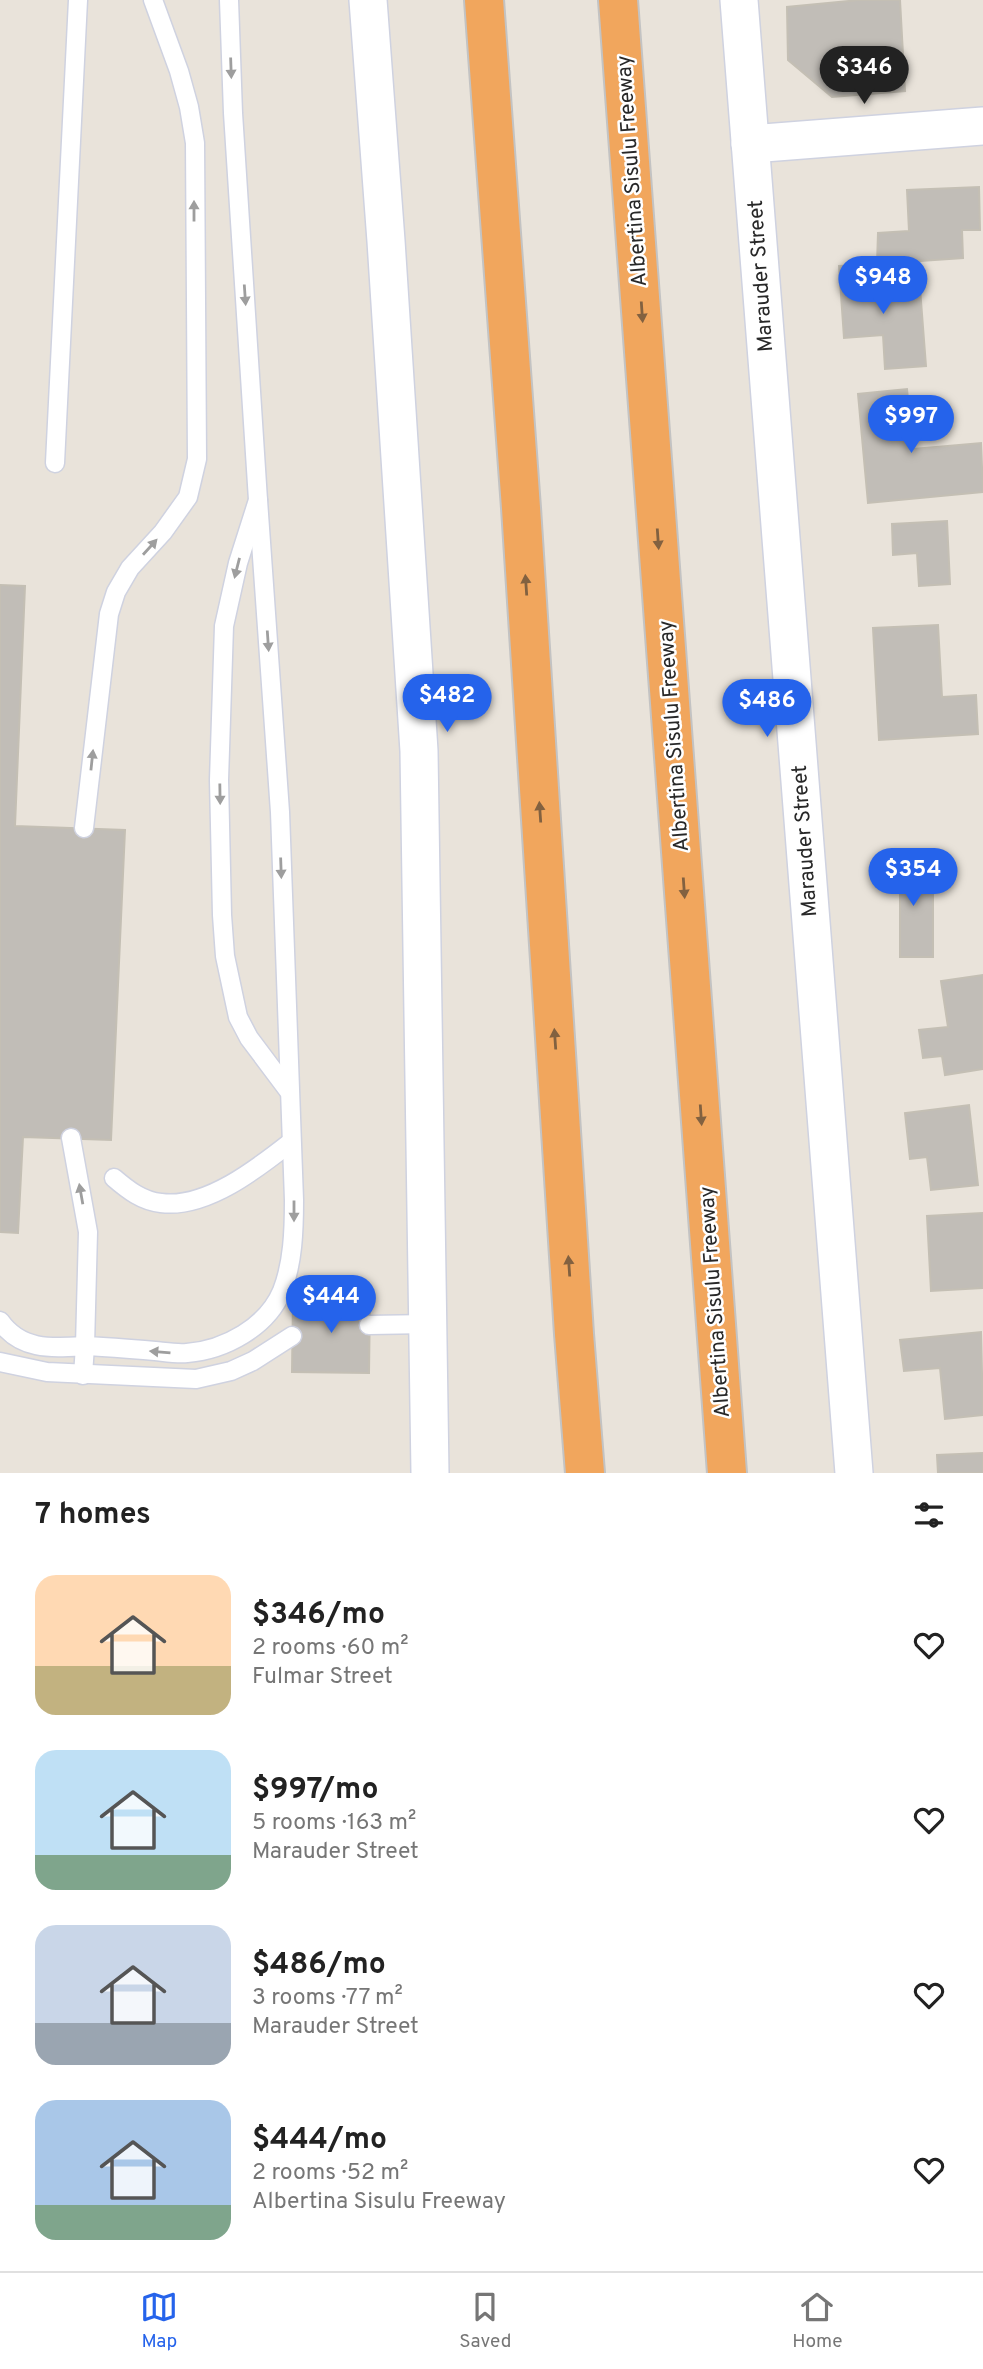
<!DOCTYPE html>
<html lang="en">
<head>
<meta charset="utf-8">
<style>
  body { margin:0; font-family:Overpass,sans-serif; background:#f2f2f2; color:#222; height:100vh; display:flex; flex-direction:column; font-size:26px; white-space:nowrap }
  * { box-sizing:border-box; margin:0 }
  p { font-size:23px; color:#767676 }
  .icon { flex:none; width:38px; height:38px; fill:none; stroke:currentColor; stroke-width:2; stroke-linecap:round; stroke-linejoin:round }
  .map { position:relative; height:1473px; overflow:hidden }
  .details { display:flex; flex-direction:column; background:#fff; flex:1 }
  .details>* { flex:none }
  .price { position:absolute; translate:-50% -60px; padding:0 16px; border-radius:24px; background:#2563eb; color:#fff; font-size:23px; line-height:46px; filter:drop-shadow(0 2px 4px #0008) }
  .price::after { content:''; position:absolute; left:50%; top:42px; width:21px; height:16px; margin-left:-10px; background:inherit; clip-path:polygon(0 0,100% 0,50% 100%) }
  .price.active { background:#222; color:#fff }
  ul { padding:0; list-style:none }
  li { display:flex; align-items:center; gap:21px; height:175px; padding:0 35px }
  li span { display:grid; place-items:center; flex:none; width:196px; height:140px; border-radius:21px; color:#555 }
  li>.icon { margin-inline-start:auto }
  span .icon { width:84px; height:84px; fill:#fffc; stroke-width:1 }
  li b { font-size:30px }
  h2 { display:flex; justify-content:space-between; align-items:center; height:84px; padding:0 35px; font-size:30px }
  .tabs { display:flex; justify-content:space-around; align-items:center; height:98px; border-top:2px solid #e0e0e0; background:#fff; font-size:19px; color:#767676 }
  .tabs a { display:grid; justify-items:center; gap:4px }
  .tabs .active { color:#2563eb }
  .map>svg:first-child { display:block }
  .building { fill:#c1bdb7; stroke:#c4bfb4; stroke-width:2 }
  .lines { fill:none; stroke-linecap:round; stroke-linejoin:round }
  .lane-casing { stroke:#cfd2e0; stroke-width:21 }
  .street-casing { stroke:#cfd2e0; stroke-width:40 }
  .highway-casing { stroke:#c3c3c3; stroke-width:42 }
  .lane { stroke:#fff; stroke-width:18 }
  .street { stroke:#fff; stroke-width:37 }
  .highway { stroke:#f1a65d; stroke-width:38 }
  .oneway { fill:#9e9e9e }
  .oneway2 { fill:#826140 }
  .labels { text-anchor:middle; stroke-width:5; stroke-linejoin:round; paint-order:stroke }
  .street-label { font-size:21px; fill:#282828; stroke:#fff }
</style>
</head>
<body>
<div class="map">
<svg width="983" height="1473" viewBox="0 0 983 1473">
  <rect width="100%" height="100%" fill="#e9e3da"/>
  <!-- building -->
  <g class="building">
    <path d="M859,0H900L905,91L832,97L788,60L787,7Z"/>
    <path d="M979,187L980,230H962L963,258L877,264L878,233L909,231L907,190Z"/>
    <path d="M877,264L879,291L920,288L926,366L885,369L883,335L844,338L839,266Z"/>
    <path d="M907,389L913,449L981,443L983,492L868,503L858,394Z"/>
    <path d="M947,521L950,584L919,586L917,553L893,555L892,524Z"/>
    <path d="M0,585L25,586L15,826L125,830L111,1140L23,1137L18,1233L0,1232Z"/>
    <path d="M938,625L942,697L976,695L978,734L879,740L873,628Z"/>
    <path d="M878,868H933V957H900V886H878Z"/>
    <path d="M983,975V1069L945,1075L942,1056L923,1058L919,1030L948,1027L941,981Z"/>
    <path d="M969,1105L978,1185L931,1190L927,1157L910,1159L905,1113Z"/>
    <path d="M983,1213V1288L931,1291L927,1216Z"/>
    <path d="M293,1298H370L369,1373L292,1372Z"/>
    <path d="M981,1332L983,1415L945,1419L940,1368L904,1371L900,1340Z"/>
    <path d="M983,1453V1473H938L937,1455Z"/>
  </g>
  <g class="lines">
    <!-- lane casing -->
    <g class="lane-casing">
      <g id="lane">
        <path d="M229,0L233,113L258,500L238,563L224,626L219,780L222,915L225,956L238,1017L249,1038L288,1090"/>
        <path d="M55,463L78,0"/>
        <path d="M84,828L109,614L116,592L130,568L163,532L188,497L197,459L195,143L189,107L179,71L153,0"/>
        <path d="M71,1138L88,1232L85,1346C108,1347 132,1349 155,1351C165,1352 177,1354 187,1353C225,1350 267,1327 282,1291C293,1263 294,1230 294,1200L280,812L258,500"/>
        <path d="M114,1178C128,1190 142,1201 161,1203C206,1209 258,1168 291,1142"/>
        <path d="M0,1321C21,1351 52,1348 85,1346L83,1375"/>
        <path d="M369,1325L429,1324"/>
        <path d="M0,1362L47,1372L196,1379L231,1371L253,1361L292,1336"/>
      </g>
    </g>
    <!-- street casing -->
    <g class="street-casing">
      <g id="street">
        <path d="M368,0L386,241L419,751L430,1473"/>
        <path d="M739,0L854,1473"/>
        <path d="M750,144L983,126"/>
      </g>
    </g>
    <!-- highway casing -->
    <g class="highway-casing">
      <g id="highway">
        <path d="M484,0L521,508L574,1334L585,1473"/>
        <path d="M618,0L727,1473"/>
      </g>
    </g>
    <!-- lane -->
    <use href="#lane" class="lane"/>
    <!-- street -->
    <use href="#street" class="street"/>
    <!-- highway -->
    <use href="#highway" class="highway"/>
  </g>
  <!-- one-way arrows -->
  <defs><path id="oneway-solid" d="M-6-.8H1V-3.2L6.5 0L1 3.2V.8H-6Z" transform="scale(1.75)"/></defs>
  <g class="oneway">
    <use href="#oneway-solid" transform="translate(231 68) rotate(88)"/>
    <use href="#oneway-solid" transform="translate(194 211) rotate(-90)"/>
    <use href="#oneway-solid" transform="translate(245 295) rotate(86)"/>
    <use href="#oneway-solid" transform="translate(150 547) rotate(-48)"/>
    <use href="#oneway-solid" transform="translate(237 568) rotate(104)"/>
    <use href="#oneway-solid" transform="translate(268 641) rotate(86)"/>
    <use href="#oneway-solid" transform="translate(92 760) rotate(-84)"/>
    <use href="#oneway-solid" transform="translate(220 794) rotate(89)"/>
    <use href="#oneway-solid" transform="translate(281 868) rotate(88)"/>
    <use href="#oneway-solid" transform="translate(81 1194) rotate(-100)"/>
    <use href="#oneway-solid" transform="translate(294 1211) rotate(90)"/>
    <use href="#oneway-solid" transform="translate(160 1352) rotate(-175)"/>
  </g>
  <g class="oneway2">
    <use href="#oneway-solid" transform="translate(642 312) rotate(86)"/>
    <use href="#oneway-solid" transform="translate(658 539) rotate(86)"/>
    <use href="#oneway-solid" transform="translate(526 585) rotate(-94)"/>
    <use href="#oneway-solid" transform="translate(540 812) rotate(-94)"/>
    <use href="#oneway-solid" transform="translate(684 888) rotate(86)"/>
    <use href="#oneway-solid" transform="translate(555 1039) rotate(-94)"/>
    <use href="#oneway-solid" transform="translate(701 1115) rotate(86)"/>
    <use href="#oneway-solid" transform="translate(569 1266) rotate(-94)"/>
  </g>
  <g class="labels">
    <!-- street labels -->
    <g class="street-label">
      <text transform="translate(631 171) rotate(-94)" y="7">Albertina Sisulu Freeway</text>
      <text transform="translate(760 276) rotate(-94)" y="7">Marauder Street</text>
      <text transform="translate(673 736) rotate(-94)" y="7">Albertina Sisulu Freeway</text>
      <text transform="translate(804 841) rotate(-94)" y="7">Marauder Street</text>
      <text transform="translate(714 1302) rotate(-94)" y="7">Albertina Sisulu Freeway</text>
    </g>
  </g>
</svg>
<b class="price active" style="left:864px;top:106px">$346</b>
<b class="price" style="left:883px;top:316px">$948</b>
<b class="price" style="left:911px;top:455px">$997</b>
<b class="price" style="left:447px;top:734px">$482</b>
<b class="price" style="left:767px;top:739px">$486</b>
<b class="price" style="left:913px;top:908px">$354</b>
<b class="price" style="left:331px;top:1335px">$444</b>
</div>
<section class="details">
<h2>7 homes<svg class="icon" aria-label="filters" viewBox="0 0 24 24"><path d="M4 7h16M4 17h16"/><circle cx="9" cy="7" r="2"/><circle cx="15" cy="17" r="2"/></svg></h2>
<ul>
<li><span style="background:linear-gradient(#ffd9b3 65%,#c2b280 0)"><svg class="icon" aria-label="home" viewBox="0 0 24 24"><path d="M3 11l9-7 9 7M6 9v11h12V9"/></svg></span><div><b>$346/mo</b><p>2 rooms · 60 m²</p><p>Fulmar Street</p></div><svg class="icon" aria-label="heart" viewBox="0 0 24 24"><path d="M12 20l-8-8c-3-5 5-10 8-4 3-6 11-1 8 4z"/></svg></li>
<li><span style="background:linear-gradient(#bfe0f5 75%,#7fa58c 0)"><svg class="icon" aria-label="home" viewBox="0 0 24 24"><path d="M3 11l9-7 9 7M6 9v11h12V9"/></svg></span><div><b>$997/mo</b><p>5 rooms · 163 m²</p><p>Marauder Street</p></div><svg class="icon" aria-label="heart" viewBox="0 0 24 24"><path d="M12 20l-8-8c-3-5 5-10 8-4 3-6 11-1 8 4z"/></svg></li>
<li><span style="background:linear-gradient(#c9d6e8 70%,#9aa5b1 0)"><svg class="icon" aria-label="home" viewBox="0 0 24 24"><path d="M3 11l9-7 9 7M6 9v11h12V9"/></svg></span><div><b>$486/mo</b><p>3 rooms · 77 m²</p><p>Marauder Street</p></div><svg class="icon" aria-label="heart" viewBox="0 0 24 24"><path d="M12 20l-8-8c-3-5 5-10 8-4 3-6 11-1 8 4z"/></svg></li>
<li><span style="background:linear-gradient(#a9c7e8 75%,#7fa58c 0)"><svg class="icon" aria-label="home" viewBox="0 0 24 24"><path d="M3 11l9-7 9 7M6 9v11h12V9"/></svg></span><div><b>$444/mo</b><p>2 rooms · 52 m²</p><p>Albertina Sisulu Freeway</p></div><svg class="icon" aria-label="heart" viewBox="0 0 24 24"><path d="M12 20l-8-8c-3-5 5-10 8-4 3-6 11-1 8 4z"/></svg></li>
</ul>
</section>
<nav class="tabs">
<a class="active"><svg class="icon" aria-label="map" viewBox="0 0 24 24"><path d="M3 6l6-2 6 2 6-2v14l-6 2-6-2-6 2zM9 4v14M15 6v14"/></svg>Map</a>
<a><svg class="icon" aria-label="saved" viewBox="0 0 24 24"><path d="M7 4h10v16l-5-4-5 4z"/></svg>Saved</a>
<a><svg class="icon" aria-label="home" viewBox="0 0 24 24"><path d="M3 11l9-7 9 7M6 9v11h12V9"/></svg>Home</a>
</nav>
</body>
</html>
